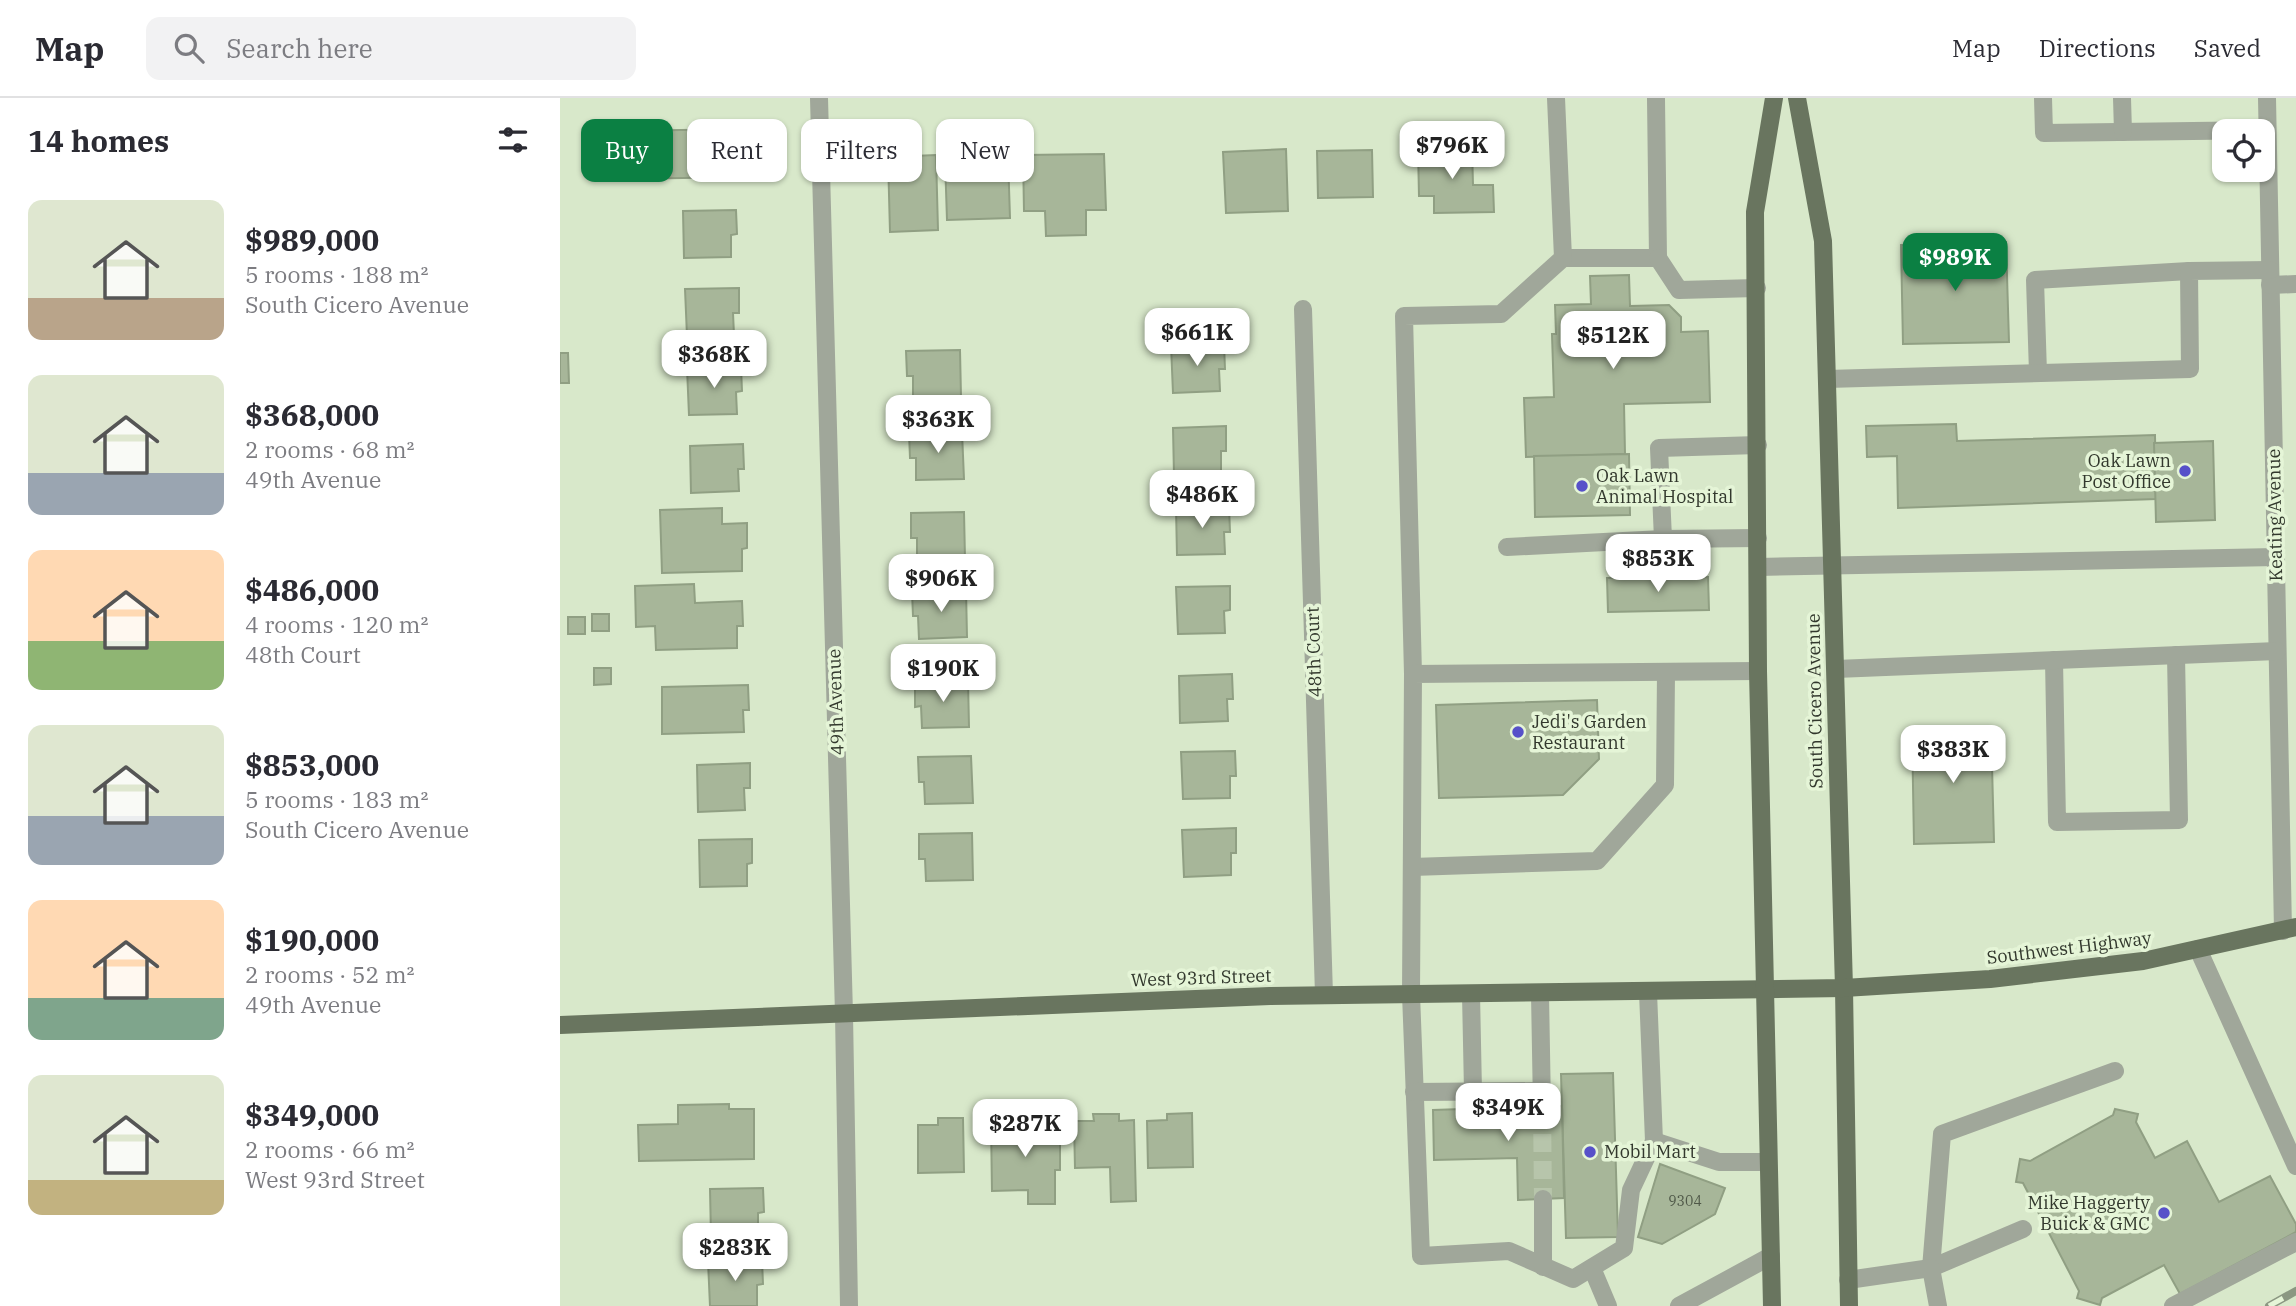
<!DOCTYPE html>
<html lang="en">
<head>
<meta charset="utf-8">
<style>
  body { margin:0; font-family:"IBM Plex Serif",serif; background:#f2f2f3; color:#2b2b33; height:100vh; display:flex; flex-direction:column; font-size:26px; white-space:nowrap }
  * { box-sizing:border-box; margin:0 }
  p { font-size:23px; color:#7c7c81 }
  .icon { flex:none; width:38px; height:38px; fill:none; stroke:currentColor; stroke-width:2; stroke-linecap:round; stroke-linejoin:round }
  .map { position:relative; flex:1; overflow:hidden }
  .drawer { display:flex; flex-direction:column; background:#fff; width:560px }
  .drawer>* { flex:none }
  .top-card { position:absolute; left:21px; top:21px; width:665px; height:63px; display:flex; gap:14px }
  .tools { position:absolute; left:1652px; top:21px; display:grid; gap:14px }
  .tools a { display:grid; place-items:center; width:63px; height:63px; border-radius:14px; background:#fff; box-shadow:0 2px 5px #0004; font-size:35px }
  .price { position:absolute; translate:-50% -60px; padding:0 16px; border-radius:14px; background:#fff; color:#222; font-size:23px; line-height:46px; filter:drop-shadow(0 2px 4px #0008) }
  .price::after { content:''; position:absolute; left:50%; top:42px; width:21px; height:16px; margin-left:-10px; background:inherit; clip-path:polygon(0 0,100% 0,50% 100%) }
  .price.on { background:#0b8043; color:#fff }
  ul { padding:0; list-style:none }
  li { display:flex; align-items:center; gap:21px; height:175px; padding:0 28px }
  li span { display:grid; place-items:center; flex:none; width:196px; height:140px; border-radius:14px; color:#555 }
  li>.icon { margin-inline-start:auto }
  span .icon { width:84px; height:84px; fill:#fffc; stroke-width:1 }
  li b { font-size:30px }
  h2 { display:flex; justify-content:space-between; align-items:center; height:84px; padding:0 28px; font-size:30px }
  .tag { padding:0 24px; border-radius:14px; background:#fff; box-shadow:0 2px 5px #0004; font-size:24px; line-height:63px }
  .tag.on { background:#0b8043; color:#fff }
  header { display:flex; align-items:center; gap:42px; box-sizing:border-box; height:98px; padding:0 35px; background:#fff; border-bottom:2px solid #e1e1e2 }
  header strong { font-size:33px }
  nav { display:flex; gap:38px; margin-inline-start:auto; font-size:24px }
  .search { width:490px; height:63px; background:#f2f2f3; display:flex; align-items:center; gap:18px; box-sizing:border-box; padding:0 24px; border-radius:14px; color:#7c7c81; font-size:26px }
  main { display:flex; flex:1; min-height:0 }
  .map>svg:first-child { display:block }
  .building { fill:#a7b699; stroke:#909f83; stroke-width:2 }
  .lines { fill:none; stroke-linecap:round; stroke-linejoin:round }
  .minor-tunnel { stroke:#b7c5ab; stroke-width:18; stroke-dasharray:18 9; stroke-linecap:butt }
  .minor { stroke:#a0a79a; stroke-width:18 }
  .major { stroke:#69755f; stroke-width:18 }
  .rail-casing { stroke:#8b9782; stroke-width:8 }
  .rail { stroke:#e5f5d7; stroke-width:5; stroke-dasharray:16; stroke-linecap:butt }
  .poi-dot { fill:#5751c9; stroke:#e5f5d7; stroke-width:2.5 }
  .labels { text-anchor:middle; stroke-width:7; stroke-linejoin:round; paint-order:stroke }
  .number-label { font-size:14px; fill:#4f5848 }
  .poi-label { font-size:18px; fill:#32382d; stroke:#e5f5d7; text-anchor:start }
  .street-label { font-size:18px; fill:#32382d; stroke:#e5f5d7 }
</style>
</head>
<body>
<header>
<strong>Map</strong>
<div class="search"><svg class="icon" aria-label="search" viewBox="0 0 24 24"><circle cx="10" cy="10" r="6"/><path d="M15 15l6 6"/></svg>Search here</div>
<nav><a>Map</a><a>Directions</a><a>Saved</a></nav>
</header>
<main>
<section class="drawer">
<h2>14 homes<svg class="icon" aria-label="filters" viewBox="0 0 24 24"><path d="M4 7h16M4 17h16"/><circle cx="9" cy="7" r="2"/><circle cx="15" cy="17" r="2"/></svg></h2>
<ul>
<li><span style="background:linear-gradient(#dfe7d0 70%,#b9a48a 0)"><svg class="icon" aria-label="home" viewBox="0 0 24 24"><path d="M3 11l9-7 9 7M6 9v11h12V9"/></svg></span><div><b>$989,000</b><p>5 rooms · 188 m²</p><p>South Cicero Avenue</p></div></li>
<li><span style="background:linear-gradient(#dfe7d0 70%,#9aa5b1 0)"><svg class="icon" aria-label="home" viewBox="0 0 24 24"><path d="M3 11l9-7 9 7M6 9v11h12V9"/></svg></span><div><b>$368,000</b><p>2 rooms · 68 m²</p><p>49th Avenue</p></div></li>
<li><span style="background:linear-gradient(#ffd9b3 65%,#8fb573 0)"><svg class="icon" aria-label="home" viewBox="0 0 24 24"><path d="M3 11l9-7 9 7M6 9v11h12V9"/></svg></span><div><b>$486,000</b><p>4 rooms · 120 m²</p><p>48th Court</p></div></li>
<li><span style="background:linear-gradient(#dfe7d0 65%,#9aa5b1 0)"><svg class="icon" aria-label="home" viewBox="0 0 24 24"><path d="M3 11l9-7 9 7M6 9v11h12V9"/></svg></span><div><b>$853,000</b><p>5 rooms · 183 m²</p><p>South Cicero Avenue</p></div></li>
<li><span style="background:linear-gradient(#ffd9b3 70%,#7fa58c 0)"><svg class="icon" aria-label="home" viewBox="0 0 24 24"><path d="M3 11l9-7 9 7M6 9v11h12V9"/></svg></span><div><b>$190,000</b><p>2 rooms · 52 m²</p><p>49th Avenue</p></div></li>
<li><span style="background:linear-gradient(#dfe7d0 75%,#c2b280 0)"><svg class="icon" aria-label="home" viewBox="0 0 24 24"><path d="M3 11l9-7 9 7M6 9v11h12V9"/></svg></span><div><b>$349,000</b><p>2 rooms · 66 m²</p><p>West 93rd Street</p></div></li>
</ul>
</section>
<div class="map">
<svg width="1736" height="1208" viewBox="0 0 1736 1208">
  <rect width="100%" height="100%" fill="#d8e8ca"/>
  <!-- building -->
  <g class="building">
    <path d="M178,31L179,79L66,81L64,33Z"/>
    <path d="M912,49L913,87H933L934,114L874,115V98H859L858,50Z"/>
    <path d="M726,51L728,113L666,115L663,54Z"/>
    <path d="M812,52L813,99L758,100L757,53Z"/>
    <path d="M544,56L546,112H526V137L486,138L485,113H464L463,57Z"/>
    <path d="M376,57L378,132L330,134L328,59Z"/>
    <path d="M448,59L450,120L387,122L385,61Z"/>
    <path d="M176,112L177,136L171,137V159L124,160L123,113Z"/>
    <path d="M1446,144L1449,244L1343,246L1341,147Z"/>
    <path d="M1069,177L1070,208L1109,207L1121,219V234L1148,233L1150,304L1064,306L1065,356L966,359L964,300L994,299L992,236H996L995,207L1031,206L1030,178Z"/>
    <path d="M179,190V215H173L174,237L127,238L125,191Z"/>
    <path d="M664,246L665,271H659L660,293L613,295L611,247Z"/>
    <path d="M400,252L401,299L353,300V278H347L346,253Z"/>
    <path d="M0,255H8L9,285H0Z"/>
    <path d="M181,269L182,293L176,294L177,316L129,317L127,270Z"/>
    <path d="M1396,326L1397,343L1595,337L1596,401L1338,410L1337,358L1307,359L1306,328Z"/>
    <path d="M666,328V353H661V375L614,377L613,330Z"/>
    <path d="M402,334L404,381L356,382V360H350L349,335Z"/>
    <path d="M1653,343L1655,422L1596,424L1594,345Z"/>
    <path d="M183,346L184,371H178L179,393L131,395L130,348Z"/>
    <path d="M1069,356L1070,417L975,419L974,358Z"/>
    <path d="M669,409L670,434H664L665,456L617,457L616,410Z"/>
    <path d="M162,410V426L187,425V450L182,451V473L102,475L100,412Z"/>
    <path d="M404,414L405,461L357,462V440H351V415Z"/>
    <path d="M1148,479L1149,512L1048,514L1047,480Z"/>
    <path d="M134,486L135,505L182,503L183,528H177V550L96,552L95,528L76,529L75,488Z"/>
    <path d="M670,488V512L664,513L665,535L618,536L616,489Z"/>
    <path d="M406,492L407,539L359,541L358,518H353L352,493Z"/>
    <rect x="32" y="516" width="17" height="17"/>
    <rect x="8" y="519" width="17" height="17"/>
    <path d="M34,570H51V586L34,587Z"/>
    <path d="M672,576L673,601H667L668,623L620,625L619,578Z"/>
    <path d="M408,582L409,629L362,630L361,608L355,609V584Z"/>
    <path d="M188,587L189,612H183L184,634L102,636V589Z"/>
    <path d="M1037,602L1039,661L1003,697L879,700L876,607Z"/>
    <path d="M1431,629L1434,744L1354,746L1352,630Z"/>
    <path d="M675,653L676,678H670V700L623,701L621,654Z"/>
    <path d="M411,658L413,705L365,706L364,684H359L358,659Z"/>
    <path d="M190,665V690H184L185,712L138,714L137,667Z"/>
    <path d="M676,730V755H671V777L624,779L622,732Z"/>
    <path d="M412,735L413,782L366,783L365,761H359V736Z"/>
    <path d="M192,741V765L187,766V788L140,789L139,742Z"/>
    <path d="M1053,975L1058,1139L1006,1140L1001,976Z"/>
    <path d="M169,1006V1011H194V1061L79,1063L78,1027L118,1026V1007Z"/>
    <path d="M1002,1008L1004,1100L958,1102L957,1060L874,1062L873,1012Z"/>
    <path d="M1555,1011L1578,1016L1576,1024L1595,1060L1627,1043L1659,1104L1710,1078L1736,1126V1134L1620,1196L1604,1167L1542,1200L1540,1207L1517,1200L1519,1193L1463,1085L1456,1084L1460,1061L1470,1063L1553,1017Z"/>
    <path d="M632,1015L633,1069L588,1070L587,1023L607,1022V1016Z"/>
    <path d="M533,1016H559V1023L574,1022L576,1103L551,1104L550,1069L515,1070L514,1023H534Z"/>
    <path d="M451,1018H476L477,1035H500V1072H495V1106H468V1092L432,1093L431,1025H451Z"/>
    <path d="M378,1020H403L404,1074L358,1075V1027H378Z"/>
    <path d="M1100,1066L1165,1090L1155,1116L1102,1146L1078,1139Z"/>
    <path d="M203,1090L204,1114L198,1115V1137L151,1138L150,1091Z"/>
    <path d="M202,1162L203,1186L197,1187V1208H150L148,1163Z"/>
  </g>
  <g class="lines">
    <!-- minor-tunnel -->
    <path class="minor-tunnel" d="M982,1009L983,1101"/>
    <!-- minor -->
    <g class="minor">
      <path d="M259,0L284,916L289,1208"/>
      <path d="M1483,0L1484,35L1707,32"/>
      <path d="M1562,0L1563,34"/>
      <path d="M1707,0L1723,833"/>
      <path d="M1003,160H1098L1096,1"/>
      <path d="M1098,160L1119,192L1197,190"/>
      <path d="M1710,187L1736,186"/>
      <path d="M743,211L764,897"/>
      <path d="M1478,275L1475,182L1629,173"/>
      <path d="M1267,281L1630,271L1629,173L1710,172"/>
      <path d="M1198,347L1099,350L1103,441L1198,440"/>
      <path d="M947,449L1103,441"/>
      <path d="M1198,469L1716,459"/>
      <path d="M1494,562L1497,724L1619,722L1616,557"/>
      <path d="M1276,571L1717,553"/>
      <path d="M853,576L844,218L941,216L1003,160L996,0"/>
      <path d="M852,769L1037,763L1105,687L1106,574"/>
      <path d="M1638,851L1736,1068"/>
      <path d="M1088,894L1094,1043L1071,1092L1064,1150L1013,1181L949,1153L861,1158L851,896L853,576L1198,573"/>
      <path d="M911,896L913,993"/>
      <path d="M980,896L982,1009"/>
      <path d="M854,994L982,993"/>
      <path d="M1094,1043L1159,1064H1208"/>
      <path d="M983,1101V1169"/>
      <path d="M1463,1131L1371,1170L1382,1036L1555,973"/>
      <path d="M1032,1170L1048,1208"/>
      <path d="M1288,1182L1371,1170L1378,1208"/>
      <path d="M1119,1208L1211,1158"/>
      <path d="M1613,1208L1736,1144"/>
    </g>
    <!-- major -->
    <g class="major">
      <path d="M1237,0L1263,143L1284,890L1289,1208"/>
      <path d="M0,927L710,898L1284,890L1430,881L1583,863L1736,829"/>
      <path d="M1212,1208L1198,573L1195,114L1214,0"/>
    </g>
    <!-- rail casing -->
    <g class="rail-casing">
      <path id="rail" d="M1709,1208L1736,1193"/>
    </g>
    <!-- rail -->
    <use href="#rail" class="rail"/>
  </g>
  <!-- markers -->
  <g class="poi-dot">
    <circle cx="1625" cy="373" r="7"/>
    <circle cx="1022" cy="388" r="7"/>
    <circle cx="958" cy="634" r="7"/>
    <circle cx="1030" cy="1054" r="7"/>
    <circle cx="1604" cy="1115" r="7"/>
  </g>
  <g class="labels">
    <!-- number labels -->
    <g class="number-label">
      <text x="1125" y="1108">9304</text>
    </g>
    <!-- poi labels -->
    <g class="poi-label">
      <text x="1611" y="369" text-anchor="end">Oak Lawn<tspan x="1611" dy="21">Post Office</tspan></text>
      <text x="1036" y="384">Oak Lawn<tspan x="1036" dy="21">Animal Hospital</tspan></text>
      <text x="972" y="630">Jedi's Garden<tspan x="972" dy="21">Restaurant</tspan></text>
      <text x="1044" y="1060">Mobil Mart</text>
      <text x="1590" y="1111" text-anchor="end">Mike Haggerty<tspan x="1590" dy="21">Buick &amp; GMC</tspan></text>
    </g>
    <!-- street labels -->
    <g class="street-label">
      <text transform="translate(1715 417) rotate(-91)" y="6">Keating Avenue</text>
      <text transform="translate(754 554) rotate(-92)" y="6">48th Court</text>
      <text transform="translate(1255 603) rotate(-91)" y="6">South Cicero Avenue</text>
      <text transform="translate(276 604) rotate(-92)" y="6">49th Avenue</text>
      <text transform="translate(1509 850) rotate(-7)" y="6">Southwest Highway</text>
      <text transform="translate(641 880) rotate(-2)" y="6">West 93rd Street</text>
    </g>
  </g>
</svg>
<div class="tools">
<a><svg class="icon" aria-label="locate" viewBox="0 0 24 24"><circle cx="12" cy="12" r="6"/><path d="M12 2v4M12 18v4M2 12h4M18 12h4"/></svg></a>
</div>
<b class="price" style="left:892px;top:83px">$796K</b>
<b class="price on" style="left:1395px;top:195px">$989K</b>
<b class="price" style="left:637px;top:270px">$661K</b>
<b class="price" style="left:1053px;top:273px">$512K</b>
<b class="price" style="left:154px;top:292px">$368K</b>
<b class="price" style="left:378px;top:357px">$363K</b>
<b class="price" style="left:642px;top:432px">$486K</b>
<b class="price" style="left:1098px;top:496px">$853K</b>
<b class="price" style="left:381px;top:516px">$906K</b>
<b class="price" style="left:383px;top:606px">$190K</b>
<b class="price" style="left:1393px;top:687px">$383K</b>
<b class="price" style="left:948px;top:1045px">$349K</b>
<b class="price" style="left:465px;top:1061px">$287K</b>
<b class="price" style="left:175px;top:1185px">$283K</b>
<div class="top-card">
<a class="tag on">Buy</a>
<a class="tag">Rent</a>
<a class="tag">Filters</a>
<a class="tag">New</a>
</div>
</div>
</main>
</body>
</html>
